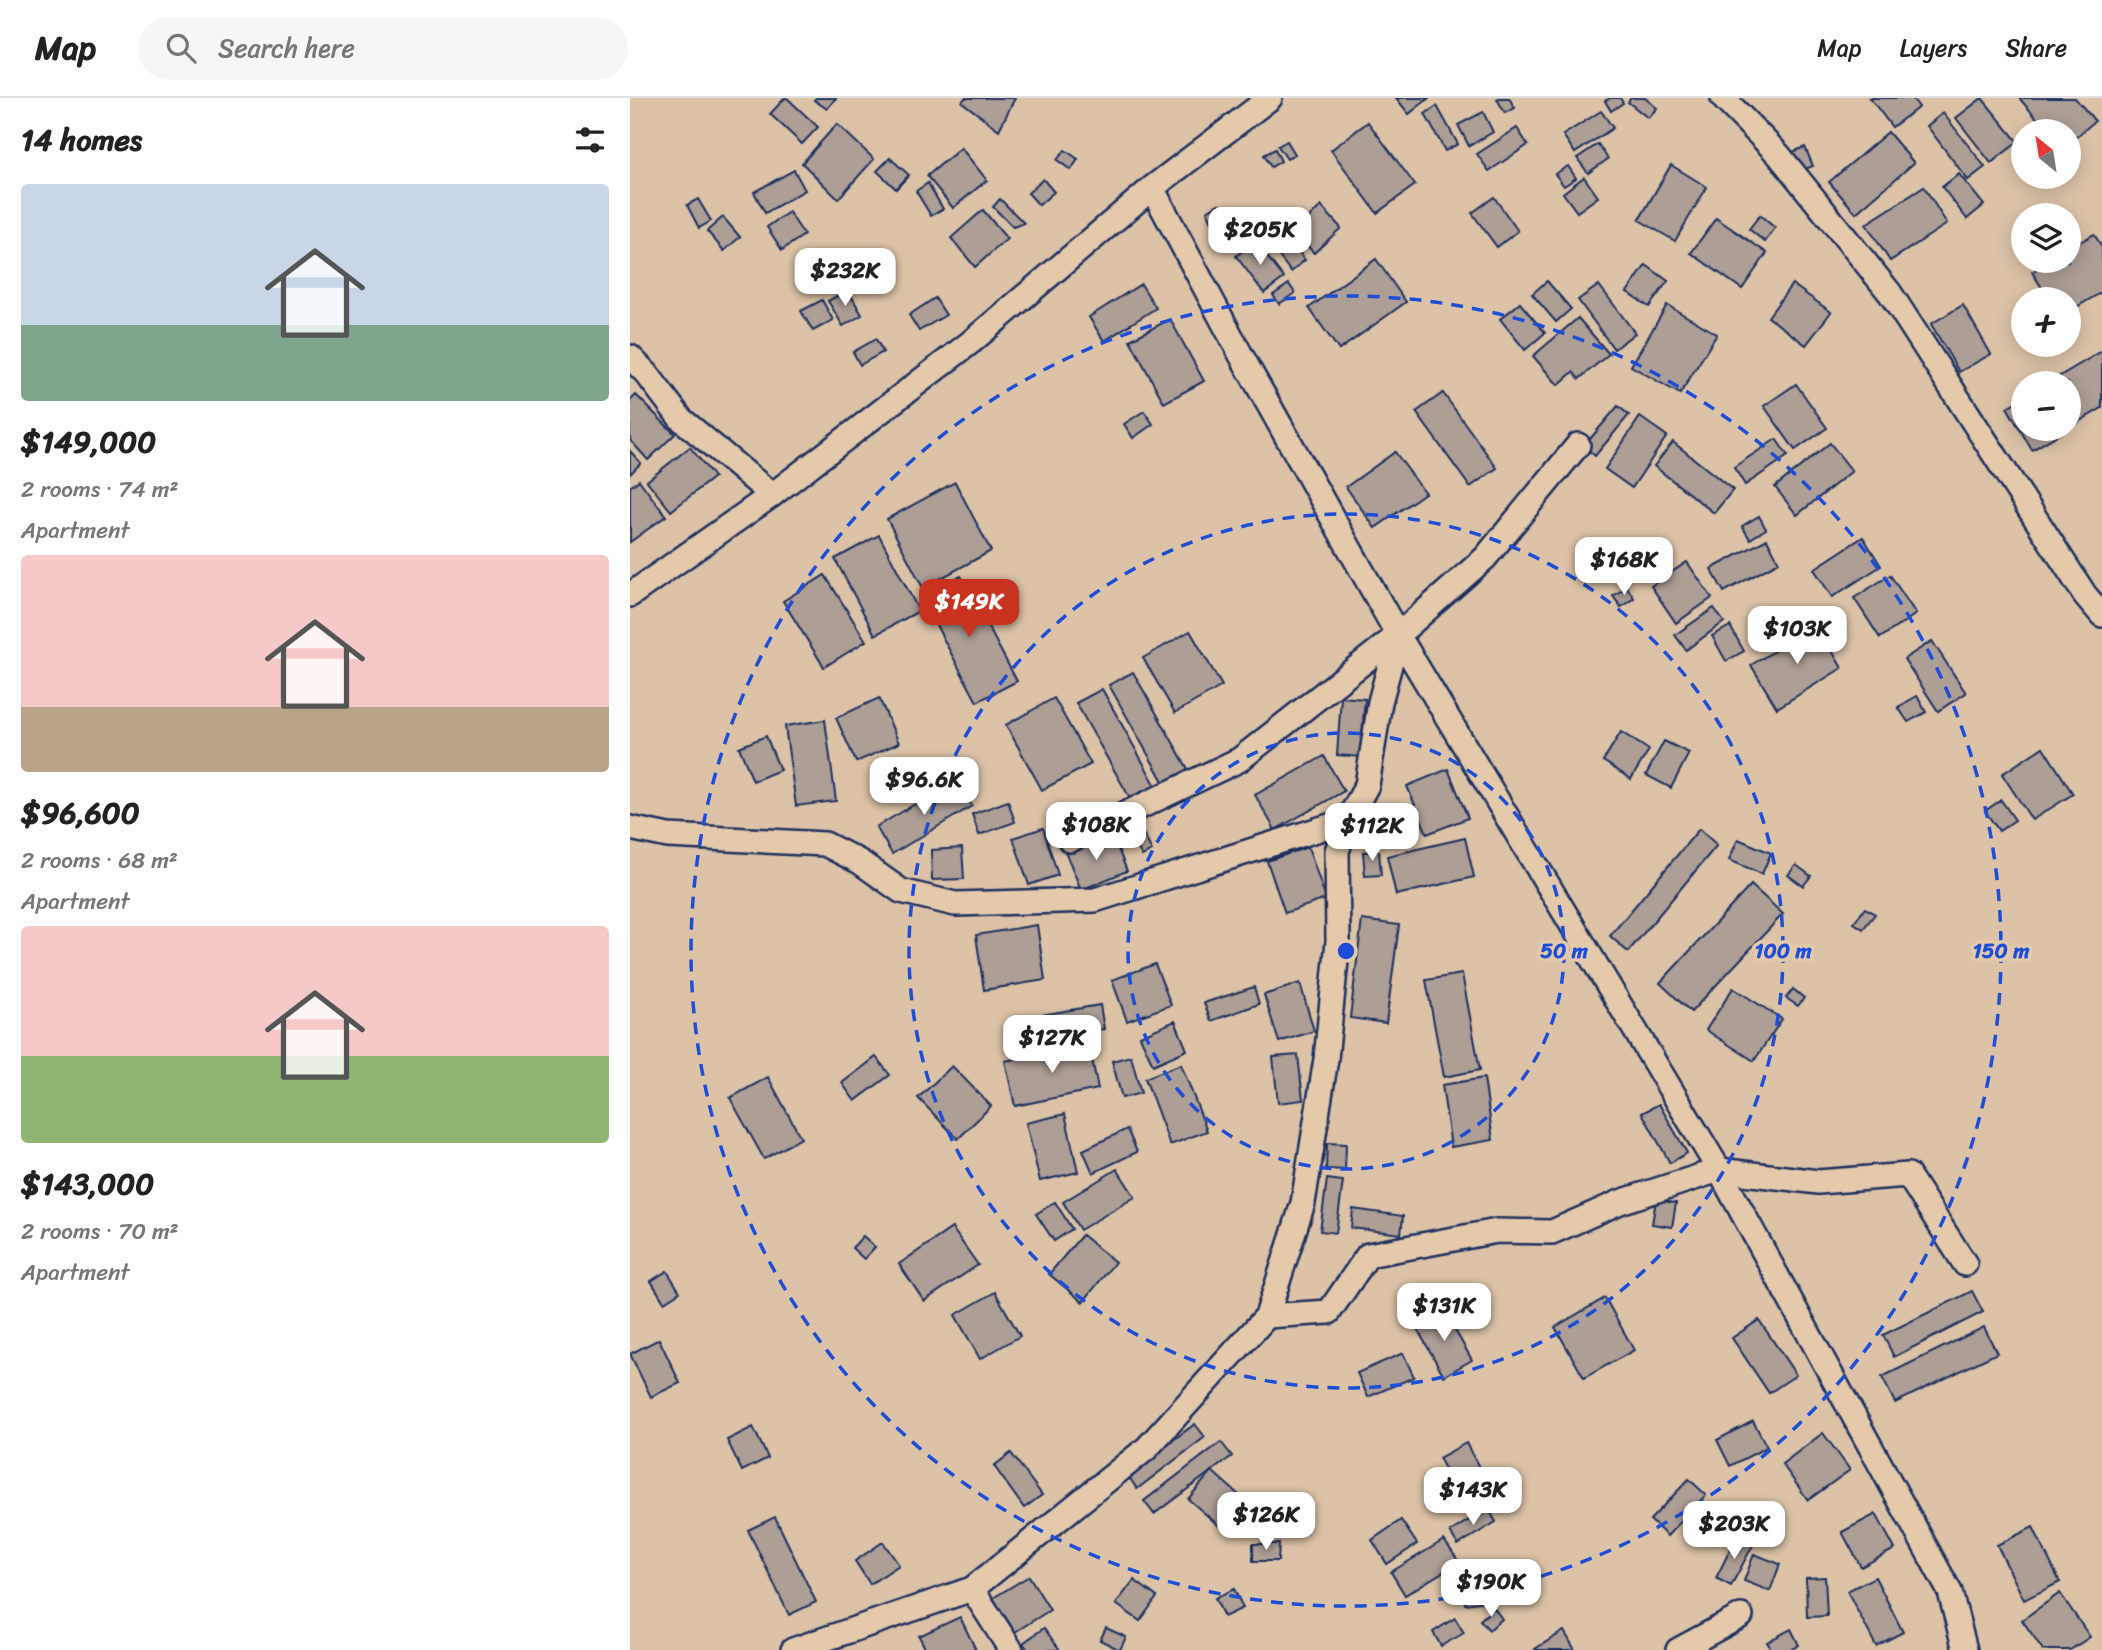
<!DOCTYPE html>
<html lang="en">
<head>
<meta charset="utf-8">
<style>
  body { margin:0; font-family:Sriracha,sans-serif; background:#f6f6f6; color:#222; height:100vh; display:flex; flex-direction:column; font-size:26px; white-space:nowrap }
  * { box-sizing:border-box; margin:0 }
  p { font-size:23px; color:#767676 }
  .icon { flex:none; width:38px; height:38px; fill:none; stroke:currentColor; stroke-width:2; stroke-linecap:round; stroke-linejoin:round }
  .map { position:relative; flex:1; overflow:hidden }
  .side { display:flex; flex-direction:column; background:#fff; width:630px }
  .side>* { flex:none }
  .needle { width:46px; rotate:330deg }
  .fabs { position:absolute; left:1381px; top:21px; display:grid; gap:14px }
  .fabs a { display:grid; place-items:center; width:70px; height:70px; border-radius:50%; background:#fff; box-shadow:0 4px 18px #0003; font-size:35px }
  .price { position:absolute; translate:-50% -60px; padding:0 16px; border-radius:14px; background:#fff; color:#222; font-size:23px; line-height:46px; filter:drop-shadow(0 2px 4px #0008) }
  .price::after { content:''; position:absolute; left:50%; top:42px; width:21px; height:16px; margin-left:-10px; background:inherit; clip-path:polygon(0 0,100% 0,50% 100%) }
  .price.active { background:#c8321e; color:#fff }
  ul { padding:0; list-style:none }
  li { display:grid; align-content:center; gap:14px; height:371px; padding:0 21px }
  li span { display:grid; place-items:center; height:217px; border-radius:7px; color:#555 }
  li>.icon { margin-inline-start:auto }
  span .icon { width:126px; height:126px; fill:#fffc; stroke-width:1 }
  li b { font-size:30px }
  h2 { display:flex; justify-content:space-between; align-items:center; height:84px; padding:0 21px; font-size:30px }
  header { display:flex; align-items:center; gap:42px; box-sizing:border-box; height:98px; padding:0 35px; background:#fff; border-bottom:2px solid #e0e0e0 }
  header strong { font-size:33px }
  nav { display:flex; gap:38px; margin-inline-start:auto; font-size:24px }
  .search { width:490px; height:63px; background:#f6f6f6; display:flex; align-items:center; gap:18px; box-sizing:border-box; padding:0 24px; border-radius:38px; color:#767676; font-size:26px }
  main { display:flex; flex:1; min-height:0 }
  .map>svg:first-child { display:block }
  .building { fill:#ad9e96; stroke:#1b2f5e; stroke-width:2 }
  .lines { fill:none; stroke-linecap:round; stroke-linejoin:round }
  .minor-casing { stroke:#1b2f5e; stroke-width:28 }
  .minor { stroke:#e4c9ab; stroke-width:23 }
  .ring { fill:none; stroke:#1d4ed8; stroke-width:3.5; stroke-dasharray:12 9 }
  .centre { fill:#1d4ed8; stroke:#e4c9ab; stroke-width:3.5 }
  .ring-label { font-size:21px; text-anchor:middle; font-weight:bold; fill:#1d4ed8; stroke:#e4c9ab; stroke-width:7; stroke-linejoin:round; paint-order:stroke }
</style>
</head>
<body>
<header>
<strong>Map</strong>
<div class="search"><svg class="icon" aria-label="search" viewBox="0 0 24 24"><circle cx="10" cy="10" r="6"/><path d="M15 15l6 6"/></svg>Search here</div>
<nav><a>Map</a><a>Layers</a><a>Share</a></nav>
</header>
<main>
<section class="side">
<h2>14 homes<svg class="icon" aria-label="filters" viewBox="0 0 24 24"><path d="M4 7h16M4 17h16"/><circle cx="9" cy="7" r="2"/><circle cx="15" cy="17" r="2"/></svg></h2>
<ul>
<li><span style="background:linear-gradient(#c9d6e8 65%,#7fa58c 0)"><svg class="icon" aria-label="home" viewBox="0 0 24 24"><path d="M3 11l9-7 9 7M6 9v11h12V9"/></svg></span><div><b>$149,000</b><p>2 rooms · 74 m²</p><p>Apartment</p></div></li>
<li><span style="background:linear-gradient(#f6c9c9 70%,#b9a48a 0)"><svg class="icon" aria-label="home" viewBox="0 0 24 24"><path d="M3 11l9-7 9 7M6 9v11h12V9"/></svg></span><div><b>$96,600</b><p>2 rooms · 68 m²</p><p>Apartment</p></div></li>
<li><span style="background:linear-gradient(#f6c9c9 60%,#8fb573 0)"><svg class="icon" aria-label="home" viewBox="0 0 24 24"><path d="M3 11l9-7 9 7M6 9v11h12V9"/></svg></span><div><b>$143,000</b><p>2 rooms · 70 m²</p><p>Apartment</p></div></li>
</ul>
</section>
<div class="map">
<svg width="1472" height="1552" viewBox="0 0 1472 1552">
  <rect width="100%" height="100%" fill="#dcc3a8"/>
  <filter id="ink" filterUnits="userSpaceOnUse"><feTurbulence type="fractalNoise" baseFrequency=".0143" numOctaves="2"/><feDisplacementMap in="SourceGraphic" scale="14" xChannelSelector="R" yChannelSelector="G"/><feConvolveMatrix kernelMatrix="1 2 1 2 8 2 1 2 1" color-interpolation-filters="sRGB"/></filter>
  <g filter="url(#ink)">
    <!-- building -->
    <g class="building">
      <path d="M155,0H157L188,29L172,46L140,16Z"/>
      <path d="M186,0H206L197,11L184,2Z"/>
      <path d="M335,0H385L369,32L332,4Z"/>
      <path d="M766,0H799L779,16Z"/>
      <path d="M869,0H879L885,10L875,15L867,1Z"/>
      <path d="M980,0H990L993,5L981,13L975,3Z"/>
      <path d="M1001,0H1015L1027,10L1018,20L998,4Z"/>
      <path d="M1240,0H1282L1289,9L1262,29Z"/>
      <path d="M1352,0L1388,44L1361,65L1326,20Z"/>
      <path d="M1389,0H1445L1465,23L1438,46V33H1418Z"/>
      <path d="M807,8L828,46L815,53L795,16Z"/>
      <path d="M971,13L983,30L945,55L933,37Z"/>
      <path d="M853,14L863,34L839,48L828,27Z"/>
      <path d="M1313,15L1355,69L1338,82L1297,28Z"/>
      <path d="M738,24L785,87L747,115L701,52Z"/>
      <path d="M207,26L244,61L208,101L172,65Z"/>
      <path d="M887,30L898,47L859,73L847,56Z"/>
      <path d="M1258,34L1284,65L1226,115L1199,84Z"/>
      <path d="M657,43L665,56L657,61L648,48Z"/>
      <path d="M968,46L978,61L958,75L947,60Z"/>
      <path d="M1175,49L1183,68L1170,73L1162,54Z"/>
      <path d="M331,50L357,82L323,110L297,78Z"/>
      <path d="M645,51L651,63L641,69L634,57Z"/>
      <path d="M435,52L448,61L441,72L427,62Z"/>
      <path d="M260,60L279,77L266,91L247,73Z"/>
      <path d="M1041,67L1077,89L1045,143L1009,122Z"/>
      <path d="M938,68L946,80L934,88L925,76Z"/>
      <path d="M164,72L175,92L135,115L124,94Z"/>
      <path d="M1329,76L1354,107L1337,121L1312,89Z"/>
      <path d="M954,79L968,99L947,114L933,95Z"/>
      <path d="M413,81L424,94L409,107L398,95Z"/>
      <path d="M298,85L313,111L301,118L286,93Z"/>
      <path d="M1294,89L1317,126L1260,163L1236,126Z"/>
      <path d="M864,99L888,133L867,149L842,115Z"/>
      <path d="M68,101L81,123L69,130L57,107Z"/>
      <path d="M370,101L394,125L383,129L363,109Z"/>
      <path d="M589,106L596,119L583,126L577,113Z"/>
      <path d="M691,108L711,130L684,155L664,134Z"/>
      <path d="M353,112L377,141L345,169L321,140Z"/>
      <path d="M159,114L174,137L152,152L137,129Z"/>
      <path d="M1130,117L1145,130L1135,144L1119,131Z"/>
      <path d="M93,119L110,139L94,153L77,133Z"/>
      <path d="M1086,120L1137,155L1112,191L1061,155Z"/>
      <path d="M1464,136L1472,149V194L1438,214V201H1419L1402,174L1420,163H1438V151Z"/>
      <path d="M625,143L654,180L634,195L606,158Z"/>
      <path d="M663,146L675,162L661,174L648,157Z"/>
      <path d="M746,161L776,204L709,252L679,210Z"/>
      <path d="M1016,167L1038,183L1019,209L997,194Z"/>
      <path d="M917,183L941,211L926,224L902,196Z"/>
      <path d="M511,186L526,210L474,243L459,219Z"/>
      <path d="M659,186L665,195L649,206L643,197Z"/>
      <path d="M1162,186L1201,214L1176,247L1138,219Z"/>
      <path d="M969,187L1005,235L984,251L948,202Z"/>
      <path d="M218,192L232,217L213,228L198,203Z"/>
      <path d="M305,200L316,217L289,233L279,217Z"/>
      <path d="M192,202L203,222L183,233L171,213Z"/>
      <path d="M890,205L915,235L895,252L870,221Z"/>
      <path d="M1037,207L1087,236L1050,296L1001,268Z"/>
      <path d="M1333,207L1361,256L1329,274L1301,226Z"/>
      <path d="M948,220L979,256L949,281L943,274L928,287L903,258Z"/>
      <path d="M540,221L574,283L534,305L500,242Z"/>
      <path d="M246,241L253,254L230,267L223,254Z"/>
      <path d="M1472,253V310L1438,330V285H1418Z"/>
      <path d="M1166,286L1197,330L1165,352L1134,308Z"/>
      <path d="M813,295L867,370L840,389L786,314Z"/>
      <path d="M6,297L45,336L18,362L0,342V303Z"/>
      <path d="M1393,300V331H1437L1402,352L1377,309Z"/>
      <path d="M988,308L999,317L965,358L954,348Z"/>
      <path d="M514,313L523,326L503,340L494,326Z"/>
      <path d="M1010,319L1037,338L1002,390L975,371Z"/>
      <path d="M1146,341L1158,358L1115,387L1104,369Z"/>
      <path d="M1043,344L1103,392L1084,415L1024,368Z"/>
      <path d="M1200,345L1222,373L1167,417L1145,389Z"/>
      <path d="M60,349L84,379L41,413L17,383Z"/>
      <path d="M0,353L11,365L0,376Z"/>
      <path d="M765,354L795,395L745,430L716,389Z"/>
      <path d="M9,382L36,418L0,444V389Z"/>
      <path d="M325,384L361,453L293,490L257,421Z"/>
      <path d="M1129,418L1136,431L1120,441L1112,428Z"/>
      <path d="M249,437L289,513L245,537L205,461Z"/>
      <path d="M1233,439L1251,468L1202,499L1184,471Z"/>
      <path d="M1137,441L1149,464L1094,494L1081,471Z"/>
      <path d="M1057,464L1082,500L1046,525L1021,488Z"/>
      <path d="M195,477L236,543L194,569L153,503Z"/>
      <path d="M1260,477L1286,516L1250,540L1224,500Z"/>
      <path d="M331,478L387,583L347,604L291,499Z"/>
      <path d="M997,489L1004,500L991,509L983,498Z"/>
      <path d="M1084,510L1094,524L1056,552L1045,537Z"/>
      <path d="M1187,527L1212,570L1147,610L1121,567Z"/>
      <path d="M1100,528L1114,553L1096,563L1082,538Z"/>
      <path d="M560,533L592,588L545,615L513,560Z"/>
      <path d="M1302,543L1336,595L1308,613L1274,561Z"/>
      <path d="M503,574L558,671L534,685L479,587Z"/>
      <path d="M472,591L526,688L501,702L446,605Z"/>
      <path d="M1287,598L1296,614L1278,624L1268,609Z"/>
      <path d="M711,599L735,601L730,659L707,657Z"/>
      <path d="M249,600L269,645L226,664L206,620Z"/>
      <path d="M424,600L461,666L412,692L376,627Z"/>
      <path d="M195,622L206,703L166,708L155,628Z"/>
      <path d="M991,634L1019,652L1001,681L973,663Z"/>
      <path d="M136,638L150,672L123,683L109,649Z"/>
      <path d="M1034,643L1059,655L1041,690L1016,677Z"/>
      <path d="M1413,649L1443,696L1402,722L1372,676Z"/>
      <path d="M694,658L714,693L645,732L625,697Z"/>
      <path d="M818,671L838,720L797,736L777,688Z"/>
      <path d="M326,682L342,708L262,756L246,729Z"/>
      <path d="M1371,702L1385,722L1369,733L1355,713Z"/>
      <path d="M378,703L385,724L349,737L342,716Z"/>
      <path d="M413,730L428,777L399,787L383,740Z"/>
      <path d="M1069,731L1087,747L998,854L980,838Z"/>
      <path d="M482,736L497,773L451,792L436,755Z"/>
      <path d="M514,737L522,753L512,758L503,742Z"/>
      <path d="M835,740L844,779L766,797L757,758Z"/>
      <path d="M1108,741L1141,755L1132,776L1099,762Z"/>
      <path d="M678,749L696,801L655,815L637,763Z"/>
      <path d="M332,750L334,781L302,782L301,752Z"/>
      <path d="M749,753L751,777L735,778L733,754Z"/>
      <path d="M1166,767L1181,778L1173,788L1158,777Z"/>
      <path d="M1121,787L1153,816L1061,914L1030,885Z"/>
      <path d="M1235,810L1245,816L1233,831L1224,825Z"/>
      <path d="M732,822L769,827L756,925L720,920Z"/>
      <path d="M407,827L415,882L354,892L346,837Z"/>
      <path d="M525,866L541,907L497,923L482,882Z"/>
      <path d="M832,876L850,972L814,979L796,882Z"/>
      <path d="M670,885L684,933L649,944L634,897Z"/>
      <path d="M624,889L629,906L581,923L574,905Z"/>
      <path d="M1103,890L1152,921L1124,963L1076,932Z"/>
      <path d="M1163,891L1174,900L1168,908L1156,900Z"/>
      <path d="M470,907L474,931L403,943L399,919Z"/>
      <path d="M545,923L557,952L523,967L510,938Z"/>
      <path d="M459,946L468,991L385,1008L375,963Z"/>
      <path d="M668,957L673,1002L648,1005L643,959Z"/>
      <path d="M501,958L511,995L492,1000L482,963Z"/>
      <path d="M246,959L260,977L225,1003L212,985Z"/>
      <path d="M551,966L577,1033L540,1047L515,980Z"/>
      <path d="M322,968L361,1008L328,1041L288,1000Z"/>
      <path d="M138,979L171,1040L134,1061L100,1000Z"/>
      <path d="M854,980L863,1042L821,1049L812,987Z"/>
      <path d="M1029,1006L1057,1055L1040,1065L1012,1015Z"/>
      <path d="M435,1016L448,1074L410,1083L396,1025Z"/>
      <path d="M497,1031L507,1054L463,1075L453,1052Z"/>
      <path d="M697,1045L716,1046L715,1072L696,1071Z"/>
      <path d="M487,1071L505,1099L450,1132L433,1104Z"/>
      <path d="M697,1081L713,1083L706,1135L690,1133Z"/>
      <path d="M1026,1102L1046,1105L1042,1129L1022,1126Z"/>
      <path d="M425,1104L442,1131L424,1143L406,1116Z"/>
      <path d="M723,1111L773,1118L771,1136L721,1130Z"/>
      <path d="M322,1130L348,1167L294,1203L269,1166Z"/>
      <path d="M452,1137L485,1164L453,1204L419,1176Z"/>
      <path d="M233,1138L245,1149L234,1161L222,1150Z"/>
      <path d="M37,1173L50,1194L34,1204L21,1183Z"/>
      <path d="M1342,1193L1353,1214L1264,1259L1253,1237Z"/>
      <path d="M365,1194L390,1238L350,1261L325,1217Z"/>
      <path d="M975,1200L1004,1252L954,1280L925,1229Z"/>
      <path d="M813,1211L842,1262L814,1278L785,1227Z"/>
      <path d="M1129,1222L1166,1277L1139,1295L1102,1240Z"/>
      <path d="M1354,1229L1367,1255L1265,1305L1252,1279Z"/>
      <path d="M29,1241L50,1285L21,1299L0,1256Z"/>
      <path d="M773,1255L784,1279L738,1299L727,1275Z"/>
      <path d="M1123,1323L1137,1349L1100,1368L1087,1342Z"/>
      <path d="M565,1326L575,1339L507,1391L497,1376Z"/>
      <path d="M123,1329L138,1360L112,1373L97,1342Z"/>
      <path d="M1193,1335L1220,1372L1178,1402L1152,1366Z"/>
      <path d="M591,1344L602,1358L524,1416L514,1403Z"/>
      <path d="M836,1345L857,1384L830,1398L809,1360Z"/>
      <path d="M381,1355L412,1397L394,1410L364,1368Z"/>
      <path d="M582,1373L619,1406L595,1433L558,1401Z"/>
      <path d="M1059,1381L1076,1397L1037,1438L1020,1422Z"/>
      <path d="M865,1388L875,1402L862,1410L853,1396Z"/>
      <path d="M858,1410L866,1424L828,1447L820,1434Z"/>
      <path d="M1246,1416L1265,1451L1231,1469L1212,1434Z"/>
      <path d="M145,1419L186,1504L159,1517L118,1432Z"/>
      <path d="M771,1422L787,1446L757,1466L742,1442Z"/>
      <path d="M1403,1429L1430,1484L1394,1502L1367,1447Z"/>
      <path d="M1107,1438L1123,1447L1101,1488L1086,1480Z"/>
      <path d="M814,1442L829,1464L775,1497L761,1474Z"/>
      <path d="M253,1444L269,1467L240,1486L225,1463Z"/>
      <path d="M623,1446H649L648,1463H623Z"/>
      <path d="M1124,1456L1150,1466L1140,1493L1114,1483Z"/>
      <path d="M399,1478L420,1512L385,1534L363,1500Z"/>
      <path d="M1195,1479L1197,1518L1177,1519L1176,1480Z"/>
      <path d="M1245,1479L1273,1534L1246,1548L1217,1493Z"/>
      <path d="M504,1482L527,1499L510,1523L486,1506Z"/>
      <path d="M863,1482L866,1502L835,1506L832,1486Z"/>
      <path d="M604,1491L613,1510L594,1519L585,1500Z"/>
      <path d="M1430,1495L1460,1539L1440,1552H1413L1392,1522Z"/>
      <path d="M864,1510L872,1521L859,1532L850,1522Z"/>
      <path d="M330,1519L346,1552H296L289,1538Z"/>
      <path d="M825,1520L834,1535L811,1548L803,1534Z"/>
      <path d="M414,1530L430,1552H398L393,1545Z"/>
      <path d="M476,1530L496,1539L490,1552L470,1542Z"/>
      <path d="M1161,1531L1169,1547L1160,1552H1142L1137,1544Z"/>
      <path d="M934,1533L945,1552H906L905,1551Z"/>
    </g>
    <g class="lines">
      <!-- minor casing -->
      <g class="minor-casing">
        <g id="minor">
          <path d="M1093,0L1148,56L1260,195L1455,497L1472,517"/>
          <path d="M522,90L612,259L768,537L1089,1072L1320,1494L1335,1552"/>
          <path d="M0,259L17,276L51,321L142,397"/>
          <path d="M0,497L142,397L341,244L522,90L640,0"/>
          <path d="M0,730L38,738L195,746L230,764L271,793L325,806L465,802L718,722"/>
          <path d="M440,742L609,662L768,537L855,460L948,347"/>
          <path d="M637,1218L699,1214L738,1157L867,1133L922,1134L990,1104L1089,1072L1188,1084L1278,1077L1335,1166"/>
          <path d="M342,1491L381,1552"/>
          <path d="M163,1552L342,1491L517,1350L637,1218L673,1105L696,961L708,843L707,753L718,722L737,687L750,604L768,537"/>
          <path d="M1048,1552L1111,1518"/>
        </g>
      </g>
      <!-- minor -->
      <use href="#minor" class="minor"/>
    </g>
  </g>
  <!-- distance rings -->
  <g class="ring">
    <circle cx="716" cy="853" r="218"/>
    <circle cx="716" cy="853" r="437"/>
    <circle cx="716" cy="853" r="655"/>
  </g>
  <circle cx="716" cy="853" r="10" class="centre"/>
  <g class="ring-label">
    <text x="934" y="860">50 m</text>
    <text x="1153" y="860">100 m</text>
    <text x="1371" y="860">150 m</text>
  </g>
</svg>
<div class="fabs">
<a><svg class="needle" viewBox="-14 -14 28 28"><path d="M0-13l5 13h-10z" fill="#e53935"/><path d="M0 13l5-13h-10z" fill="#767676"/></svg></a>
<a><svg class="icon" aria-label="layers" viewBox="0 0 24 24"><path d="M12 4l9 5-9 5-9-5zM3 14l9 5 9-5"/></svg></a>
<a>+</a>
<a>−</a>
</div>
<b class="price" style="left:630px;top:169px">$205K</b>
<b class="price" style="left:215px;top:210px">$232K</b>
<b class="price" style="left:994px;top:499px">$168K</b>
<b class="price active" style="left:339px;top:541px">$149K</b>
<b class="price" style="left:1167px;top:568px">$103K</b>
<b class="price" style="left:294px;top:719px">$96.6K</b>
<b class="price" style="left:466px;top:764px">$108K</b>
<b class="price" style="left:742px;top:765px">$112K</b>
<b class="price" style="left:422px;top:977px">$127K</b>
<b class="price" style="left:814px;top:1245px">$131K</b>
<b class="price" style="left:843px;top:1429px">$143K</b>
<b class="price" style="left:636px;top:1454px">$126K</b>
<b class="price" style="left:1104px;top:1463px">$203K</b>
<b class="price" style="left:861px;top:1521px">$190K</b>
</div>
</main>
</body>
</html>
